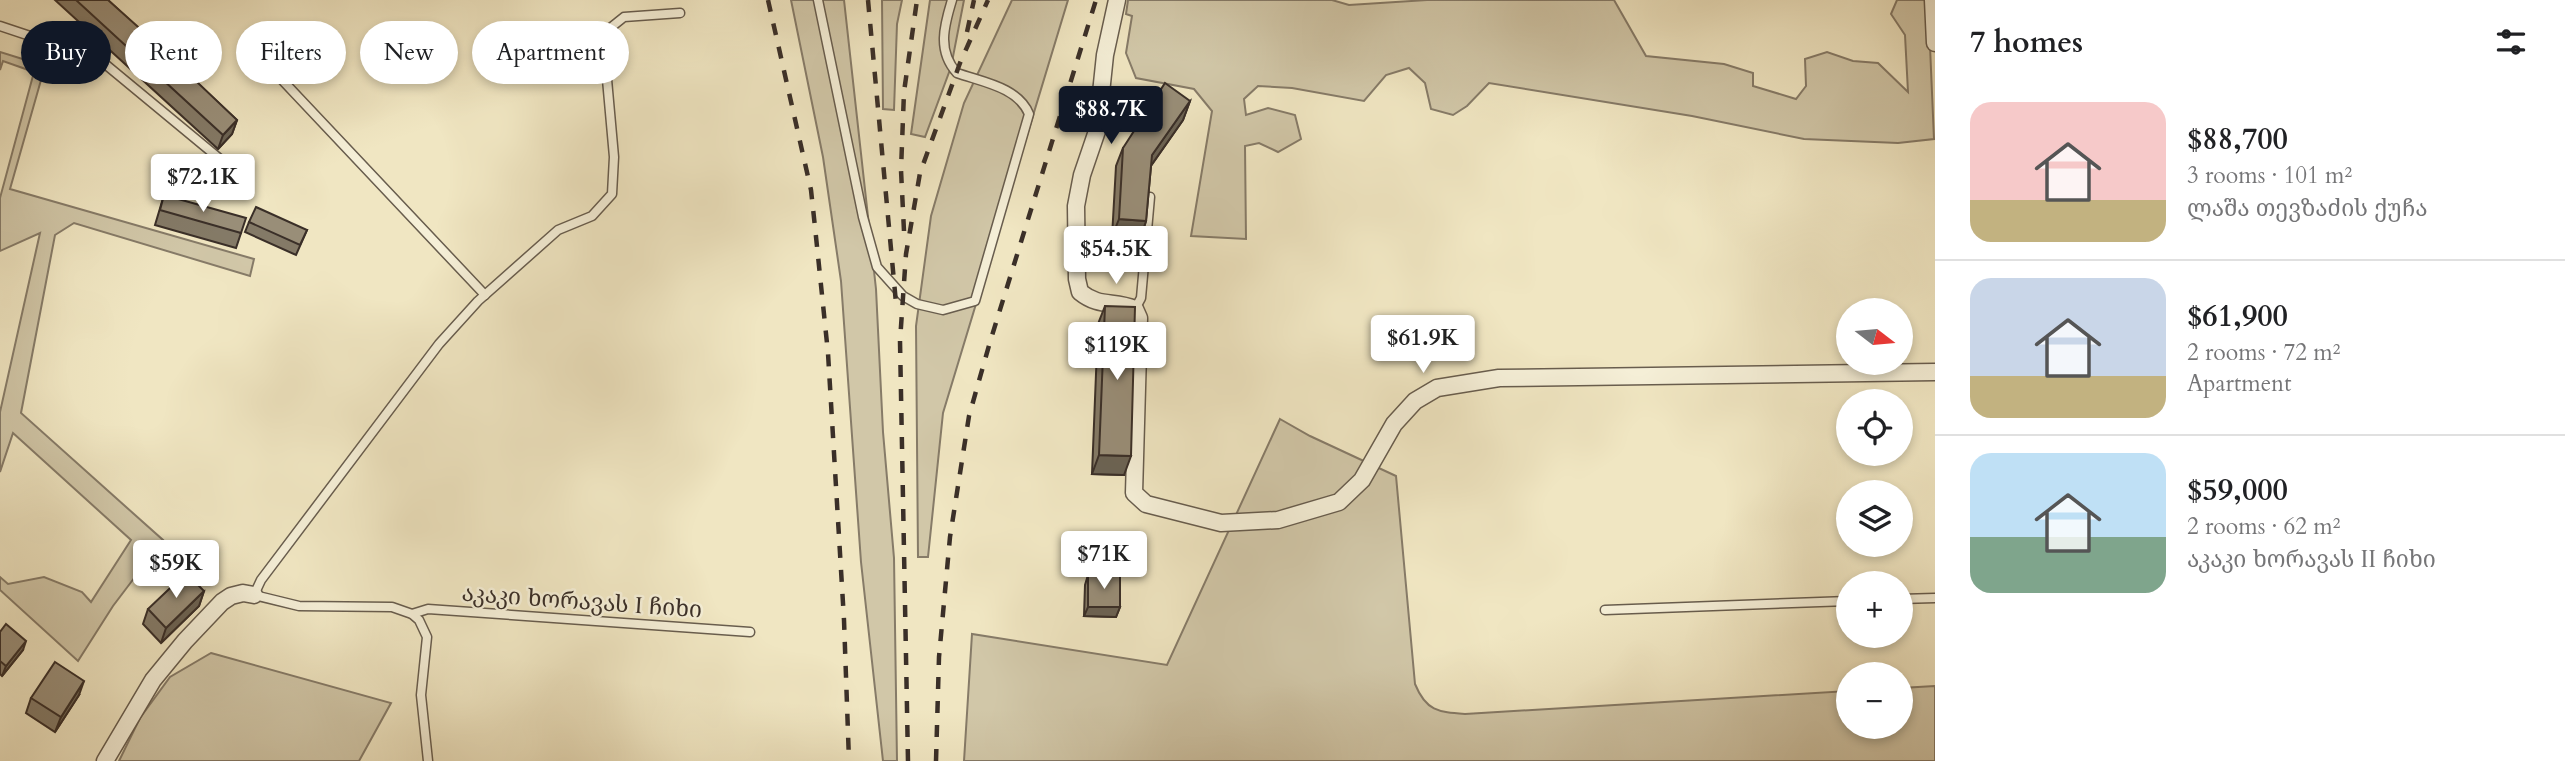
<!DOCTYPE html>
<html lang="en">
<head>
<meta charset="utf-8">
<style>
  body { margin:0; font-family:Cardo,"Noto Serif Georgian",serif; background:#f6f6f6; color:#202124; height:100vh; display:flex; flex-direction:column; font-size:26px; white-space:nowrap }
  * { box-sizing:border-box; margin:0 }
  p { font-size:23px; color:#757577 }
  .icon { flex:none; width:38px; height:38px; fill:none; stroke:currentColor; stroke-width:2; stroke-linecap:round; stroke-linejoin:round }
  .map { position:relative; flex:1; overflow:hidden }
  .drawer { display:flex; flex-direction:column; background:#fff; width:630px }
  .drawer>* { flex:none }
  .guide { position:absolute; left:21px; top:21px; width:665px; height:63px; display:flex; gap:14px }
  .needle { width:46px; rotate:106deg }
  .controls { position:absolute; left:1836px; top:298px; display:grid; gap:14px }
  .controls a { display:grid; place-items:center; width:77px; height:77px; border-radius:50%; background:#fff; box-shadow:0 4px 10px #0003; font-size:35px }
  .price { position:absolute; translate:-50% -60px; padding:0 16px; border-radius:7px; background:#fff; color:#222; font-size:23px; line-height:46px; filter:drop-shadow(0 2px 4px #0008) }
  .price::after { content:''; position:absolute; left:50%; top:42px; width:21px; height:16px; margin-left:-10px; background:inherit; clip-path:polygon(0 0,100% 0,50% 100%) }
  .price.active { background:#111827; color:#fff }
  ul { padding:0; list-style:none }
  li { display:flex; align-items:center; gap:21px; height:175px; padding:0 35px }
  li+li { border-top:2px solid #e0e0e0 }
  li span { display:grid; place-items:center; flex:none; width:196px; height:140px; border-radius:21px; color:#555 }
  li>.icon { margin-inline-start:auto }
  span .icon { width:84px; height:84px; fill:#fffc; stroke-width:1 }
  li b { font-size:30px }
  h2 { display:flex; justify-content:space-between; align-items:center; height:84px; padding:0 35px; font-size:30px }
  .pill { padding:0 24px; border-radius:32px; background:#fff; box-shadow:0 4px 10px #0003; font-size:24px; line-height:63px }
  .pill.active { background:#111827; color:#fff }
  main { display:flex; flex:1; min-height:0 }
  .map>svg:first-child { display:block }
  .green { fill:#d1c7a8; stroke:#867b68; stroke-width:2 }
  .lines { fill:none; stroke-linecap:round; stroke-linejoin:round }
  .lane-casing { stroke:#685d4e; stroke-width:11 }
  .street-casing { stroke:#685d4e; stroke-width:19 }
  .lane { stroke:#f5efd7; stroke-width:8 }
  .street { stroke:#f5efd7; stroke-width:16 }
  .rail { stroke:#3a2f28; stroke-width:4.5; stroke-dasharray:12 12; stroke-linecap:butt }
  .wall { fill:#847a67; stroke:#3a2f28; stroke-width:2 }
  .shaded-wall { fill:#6b6354; stroke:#3a2f28; stroke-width:2 }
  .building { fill:#998e78; stroke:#3a2f28; stroke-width:2 }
  .labels { text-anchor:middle; stroke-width:5; stroke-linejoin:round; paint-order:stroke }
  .street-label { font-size:23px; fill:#3a2f28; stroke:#f5efd7 }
</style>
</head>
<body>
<main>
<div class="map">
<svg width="1935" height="761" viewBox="0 0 1935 761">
  <rect width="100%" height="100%" fill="#f0e6c2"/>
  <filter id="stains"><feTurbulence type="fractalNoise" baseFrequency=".00286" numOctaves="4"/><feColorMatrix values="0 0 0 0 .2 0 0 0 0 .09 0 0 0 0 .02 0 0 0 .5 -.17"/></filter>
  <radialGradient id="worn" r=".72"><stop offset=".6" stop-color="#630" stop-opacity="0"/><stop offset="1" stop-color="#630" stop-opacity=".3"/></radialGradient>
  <!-- green -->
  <g class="green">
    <path d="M791,0H844L876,289L883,432L894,558L897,761H883L861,562L841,281L823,157Z"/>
    <path d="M882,0H902L897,24L894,110L883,109Z"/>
    <path d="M930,0H964L951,67L925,137L911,134Z"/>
    <path d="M1012,0H1068L943,413L928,557H918L916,326L931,216L964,103Z"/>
    <path d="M1128,0H1332L1349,5L1427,0H1614L1646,56L1724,64L1753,73V86L1796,99L1806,86L1805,59L1827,52L1853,61L1878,63L1908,92L1905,35L1891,14L1897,0H1928L1934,139L1898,143L1804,139L1692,116L1489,83L1467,106L1453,115L1431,109L1425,83L1409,68L1386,75L1364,101L1292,88L1258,86L1244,99L1246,115L1268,108L1295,115L1301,139L1278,152L1259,143L1245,146L1246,239L1191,236L1212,111L1194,89L1136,78L1126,53L1132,16L1126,14Z"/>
    <path d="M0,52L45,66L10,189L254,259L250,276L74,223L55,235L21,413L163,540L113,606L78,661L0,590V577L8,584L44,577L82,592L91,602L131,540L13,433L0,472V412L40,233L0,251V198L34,72L3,61L0,70Z"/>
    <path d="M1280,419L1310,436L1396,476L1415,684C1426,711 1438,712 1465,714L1848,691V726H1900L1901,688L1935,686V761H964L972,634L1167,665Z"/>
    <path d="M211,653L391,703L359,761H119L140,718L170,677Z"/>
  </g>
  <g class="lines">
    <!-- lane casing -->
    <g class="lane-casing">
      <g id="lane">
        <path d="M818,0L863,217L877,267L903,296L917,304L943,310L975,301L1029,114C1018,87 982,82 957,73C937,51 944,26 952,0"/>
        <path d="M0,26L99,59L226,164"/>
        <path d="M268,65L485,295"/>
        <path d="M1135,309L1141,298L1150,197"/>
        <path d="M1900,599L1935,598"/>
        <path d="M1605,610L1848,601"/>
        <path d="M412,614L428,609L750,632"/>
        <path d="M428,761L421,695L427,637L419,620L412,614L392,607L299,606L254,595L261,580L439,344L478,301L558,230L592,216L612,194L614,157L604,46L609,29L624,17L680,13"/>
      </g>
    </g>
    <!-- street casing -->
    <g class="street-casing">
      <g id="street">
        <path d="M1117,0L1105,55L1097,131L1082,175L1076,206L1077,279L1080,292C1100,308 1113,300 1135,309L1139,318L1134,493L1146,504L1221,523L1278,520L1339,502L1362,480L1394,424L1415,401L1437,388L1499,378L1935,372"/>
        <path d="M1933,0L1935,43"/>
        <path d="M105,761L153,680L185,641L222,602L231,596L243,593L254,595"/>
      </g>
    </g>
    <!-- lane -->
    <use href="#lane" class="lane"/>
    <!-- street -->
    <use href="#street" class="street"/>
    <!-- rail -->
    <g class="rail">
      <path d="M768,0L811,190L815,227L828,353L844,620L849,761"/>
      <path d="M868,0L896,303"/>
      <path d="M967,32L974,0"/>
      <path d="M904,231L901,170L904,92L917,0"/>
      <path d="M908,761L900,341L906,254L920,173L960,63L988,0"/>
      <path d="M936,761L939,657L950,537L969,416L990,342L1096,0"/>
    </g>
  </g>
  <!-- wall -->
  <g class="wall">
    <path d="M55,0H108L237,120L232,134L218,149Z"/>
    <path d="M1190,101L1183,120L1151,166L1146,221L1140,240L1112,237L1116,166L1123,148Z"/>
    <path d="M164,195L241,233L236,248L155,225Z"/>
    <path d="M249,222L307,230L296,255L245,232Z"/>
    <path d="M1105,306L1124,475L1092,474L1098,324Z"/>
    <path d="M1088,575L1120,607L1116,617L1084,616L1085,585Z"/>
    <path d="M204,591L199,606L161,643L143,624L148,609Z"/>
    <path d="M0,632L23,650L2,676L0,674Z"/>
    <path d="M79,695L55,732L26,713L31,698Z"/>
  </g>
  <!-- shaded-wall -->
  <g class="shaded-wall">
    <path d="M1190,101L1183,120L1145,174L1152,155Z"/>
    <path d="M237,120L232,134L218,149L223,135Z"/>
    <path d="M1119,219L1146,221L1140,240L1112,237Z"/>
    <path d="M1099,455L1131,456L1124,475L1092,474Z"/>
    <path d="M204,591L199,606L161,643L166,628Z"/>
    <path d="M1088,607H1120L1116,617L1084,616Z"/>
    <path d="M26,641L23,650L2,676L6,666Z"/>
    <path d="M84,681L79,695L55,732L61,717Z"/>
  </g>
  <!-- building -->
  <g class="building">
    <path d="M76,0H108L156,43L237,120L223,135Z"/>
    <path d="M1165,83L1190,101L1152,155L1146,221L1119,219L1123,148Z"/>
    <path d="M164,195L246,218L241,233L160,210Z"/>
    <path d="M256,207L307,230L300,245L249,222Z"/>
    <path d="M1105,306L1135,307L1131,456L1099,455Z"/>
    <path d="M186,573L204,591L166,628L148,609Z"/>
    <path d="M1088,575L1120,576V607H1088Z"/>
    <path d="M6,624L26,641L6,666L0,661V632Z"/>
    <path d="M55,662L84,681L61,717L31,698Z"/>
  </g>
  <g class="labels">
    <!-- street labels -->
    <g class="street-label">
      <text transform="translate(582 601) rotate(4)" y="8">აკაკი ხორავას I ჩიხი</text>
    </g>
  </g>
  <rect width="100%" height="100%" filter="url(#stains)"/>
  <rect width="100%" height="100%" fill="url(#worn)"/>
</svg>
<div class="controls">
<a><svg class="needle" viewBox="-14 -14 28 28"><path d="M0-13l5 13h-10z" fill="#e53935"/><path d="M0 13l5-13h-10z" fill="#757577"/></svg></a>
<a><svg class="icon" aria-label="locate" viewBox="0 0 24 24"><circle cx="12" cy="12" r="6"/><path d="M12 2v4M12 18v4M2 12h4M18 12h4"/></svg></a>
<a><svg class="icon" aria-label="layers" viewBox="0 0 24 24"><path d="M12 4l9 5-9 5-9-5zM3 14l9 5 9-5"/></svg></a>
<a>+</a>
<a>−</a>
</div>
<b class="price active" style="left:1111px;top:146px">$88.7K</b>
<b class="price" style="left:203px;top:214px">$72.1K</b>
<b class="price" style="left:1116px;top:286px">$54.5K</b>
<b class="price" style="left:1423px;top:375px">$61.9K</b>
<b class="price" style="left:1117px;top:382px">$119K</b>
<b class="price" style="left:1104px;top:591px">$71K</b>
<b class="price" style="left:176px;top:600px">$59K</b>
<div class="guide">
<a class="pill active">Buy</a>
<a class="pill">Rent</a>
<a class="pill">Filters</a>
<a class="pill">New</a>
<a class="pill">Apartment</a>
</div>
</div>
<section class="drawer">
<h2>7 homes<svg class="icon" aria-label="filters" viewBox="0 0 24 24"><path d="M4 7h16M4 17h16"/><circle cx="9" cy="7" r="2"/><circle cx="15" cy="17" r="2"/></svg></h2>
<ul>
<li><span style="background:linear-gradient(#f6c9c9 70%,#c2b280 0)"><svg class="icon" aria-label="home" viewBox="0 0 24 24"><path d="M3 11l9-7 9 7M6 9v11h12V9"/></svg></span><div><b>$88,700</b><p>3 rooms · 101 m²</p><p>ლაშა თევზაძის ქუჩა</p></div></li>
<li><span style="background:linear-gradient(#c9d6e8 70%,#c2b280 0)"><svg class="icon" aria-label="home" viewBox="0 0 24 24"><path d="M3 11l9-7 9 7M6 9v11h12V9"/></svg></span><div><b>$61,900</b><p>2 rooms · 72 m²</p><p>Apartment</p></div></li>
<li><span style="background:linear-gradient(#bfe0f5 60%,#7fa58c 0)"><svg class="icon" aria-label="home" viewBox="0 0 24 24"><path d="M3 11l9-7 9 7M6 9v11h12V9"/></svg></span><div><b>$59,000</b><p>2 rooms · 62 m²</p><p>აკაკი ხორავას II ჩიხი</p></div></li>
</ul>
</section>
</main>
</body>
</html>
